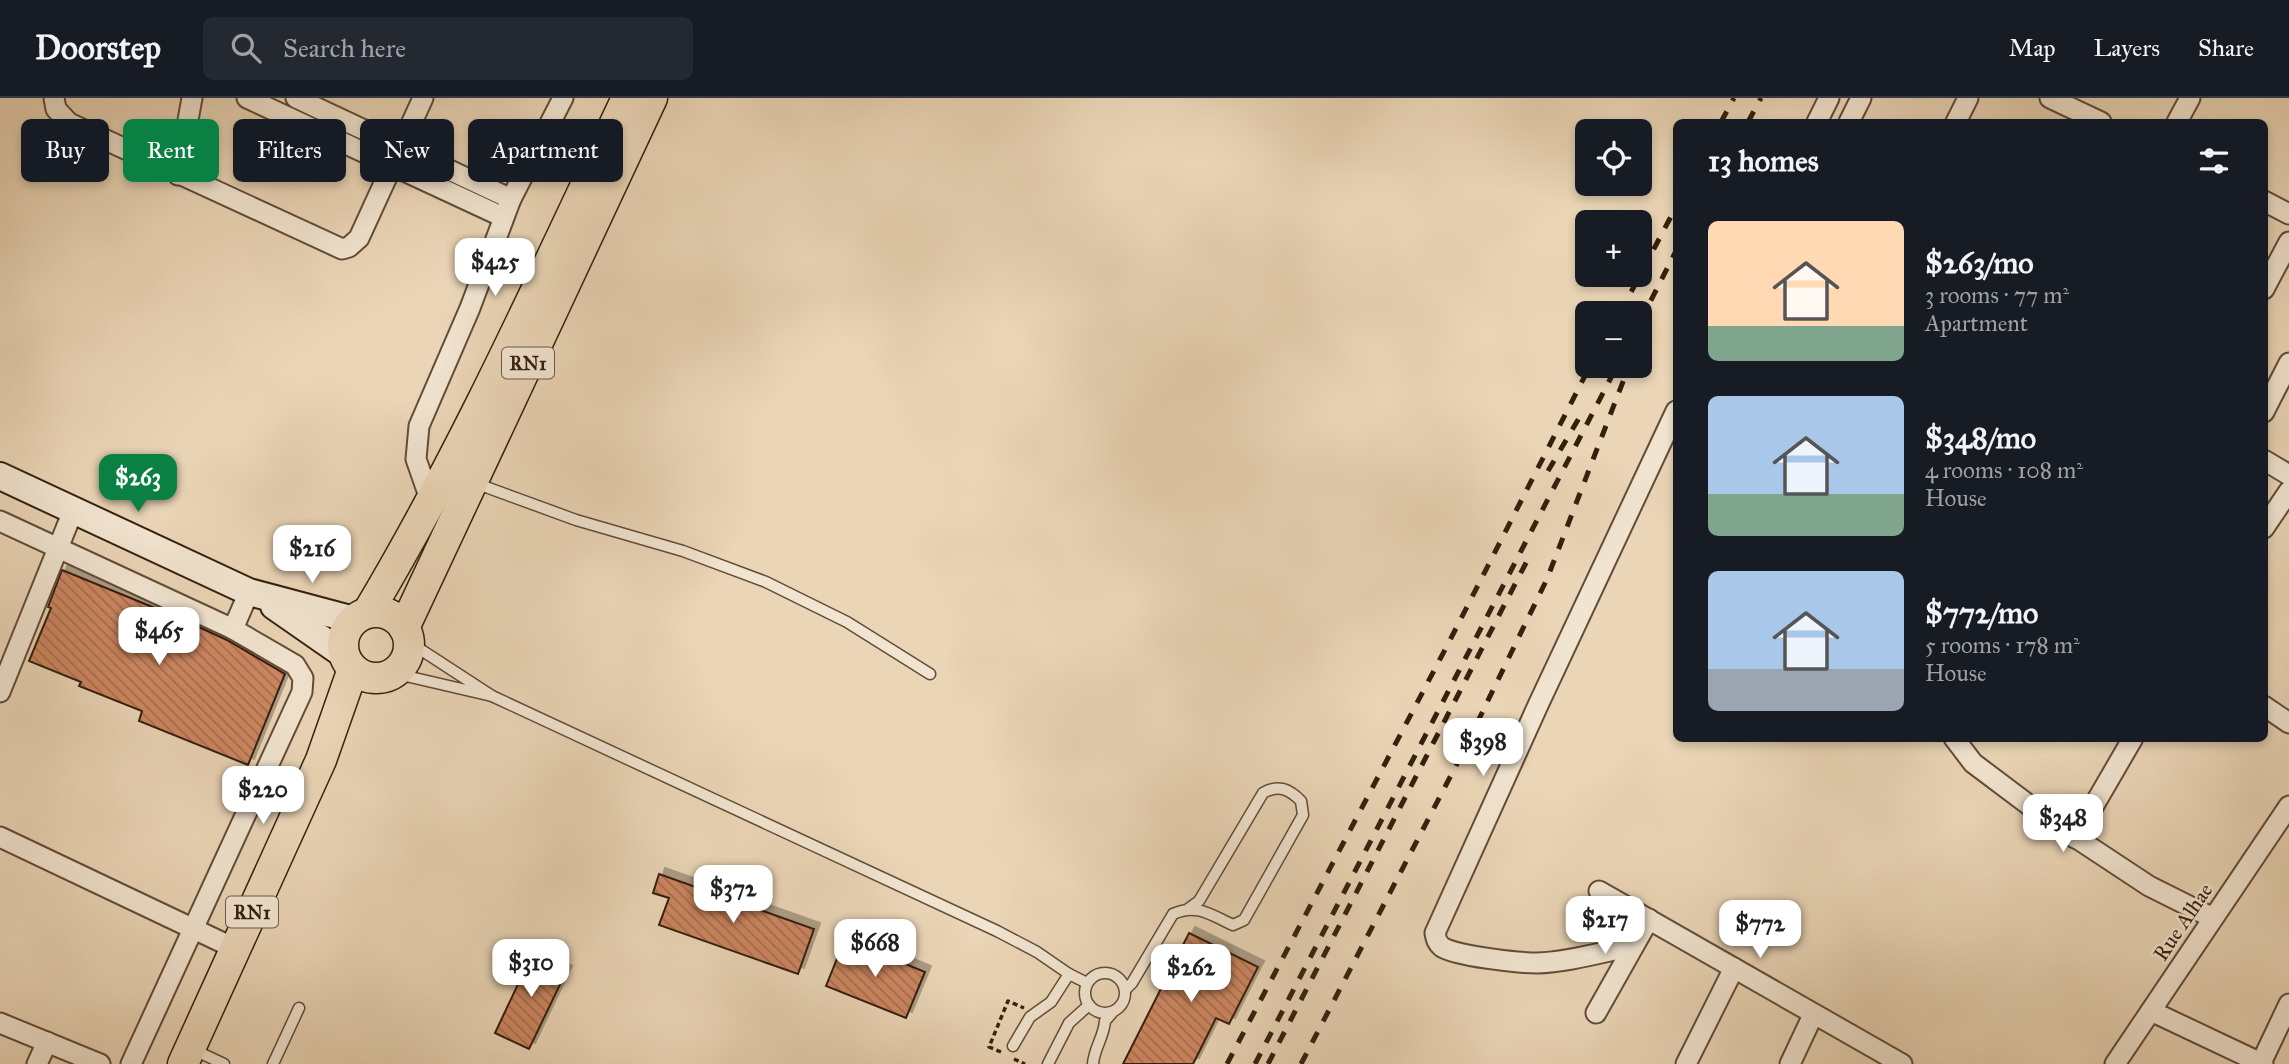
<!DOCTYPE html>
<html lang="en">
<head>
<meta charset="utf-8">
<style>
  body { margin:0; font-family:"IM FELL Great Primer",serif; background:#242831; color:#f1f3f6; height:100vh; display:flex; flex-direction:column; font-size:26px; white-space:nowrap }
  * { box-sizing:border-box; margin:0 }
  p { font-size:23px; color:#9ea1a6 }
  .icon { flex:none; width:38px; height:38px; fill:none; stroke:currentColor; stroke-width:2; stroke-linecap:round; stroke-linejoin:round }
  .map { position:relative; flex:1; overflow:hidden }
  .drawer { position:absolute; left:1673px; top:21px; width:595px; height:623px; display:flex; flex-direction:column; background:#171b24; border-radius:10px; box-shadow:0 4px 10px #0003 }
  .drawer>* { flex:none }
  .guide { position:absolute; left:21px; top:21px; width:665px; height:63px; display:flex; gap:14px }
  .controls { position:absolute; left:1575px; top:21px; display:grid; gap:14px }
  .controls a { display:grid; place-items:center; width:77px; height:77px; border-radius:10px; background:#171b24; box-shadow:0 4px 10px #0003; font-size:35px }
  .price { position:absolute; translate:-50% -60px; padding:0 16px; border-radius:14px; background:#fff; color:#222; font-size:23px; line-height:46px; filter:drop-shadow(0 2px 4px #0008) }
  .price::after { content:''; position:absolute; left:50%; top:42px; width:21px; height:16px; margin-left:-10px; background:inherit; clip-path:polygon(0 0,100% 0,50% 100%) }
  .price.active { background:#0b8043; color:#fff }
  ul { padding:0; list-style:none }
  li { display:flex; align-items:center; gap:21px; height:175px; padding:0 35px }
  li span { display:grid; place-items:center; flex:none; width:196px; height:140px; border-radius:10px; color:#555 }
  li>.icon { margin-inline-start:auto }
  span .icon { width:84px; height:84px; fill:#fffc; stroke-width:1 }
  li b { font-size:30px }
  h2 { display:flex; justify-content:space-between; align-items:center; height:84px; padding:0 35px; font-size:30px }
  .pill { padding:0 24px; border-radius:10px; background:#171b24; box-shadow:0 4px 10px #0003; font-size:24px; line-height:63px }
  .pill.active { background:#0b8043; color:#fff }
  header { display:flex; align-items:center; gap:42px; box-sizing:border-box; height:98px; padding:0 35px; background:#171b24; border-bottom:2px solid #363941 }
  header strong { font-size:33px }
  nav { display:flex; gap:38px; margin-inline-start:auto; font-size:24px }
  .search { width:490px; height:63px; background:#242831; display:flex; align-items:center; gap:18px; box-sizing:border-box; padding:0 24px; border-radius:10px; color:#9ea1a6; font-size:26px }
  .map>svg:first-child { display:block }
  .building { fill:url(#building-back-hatch); stroke:#341f0e; stroke-width:2; filter:url(#shadow) }
  .lines { fill:none; stroke-linecap:round; stroke-linejoin:round }
  .lane-casing { stroke:#624c38; stroke-width:13 }
  .street-casing { stroke:#624c38; stroke-width:23 }
  .secondary-casing { stroke:#341f0e; stroke-width:30 }
  .primary-casing { stroke:#341f0e; stroke-width:33 }
  .path { stroke:#341f0e; stroke-width:3.5; stroke-dasharray:5 3.5; stroke-linecap:butt }
  .lane { stroke:#f1e4d0; stroke-width:10 }
  .street { stroke:#f1e4d0; stroke-width:19 }
  .secondary { stroke:#f1e4d0; stroke-width:26 }
  .primary { stroke:#ead5b6; stroke-width:30 }
  .rail { stroke:#341f0e; stroke-width:5; stroke-dasharray:12 12; stroke-linecap:butt }
  .labels { text-anchor:middle; stroke-width:5; stroke-linejoin:round; paint-order:stroke }
  .shield { fill:#f1e4d0; stroke:#6d5a48; stroke-width:2 }
  .shield-label { font-size:19px; font-weight:bold; fill:#341f0e }
  .street-label { font-size:21px; fill:#341f0e; stroke:#f1e4d0 }
</style>
</head>
<body>
<header>
<strong>Doorstep</strong>
<div class="search"><svg class="icon" aria-label="search" viewBox="0 0 24 24"><circle cx="10" cy="10" r="6"/><path d="M15 15l6 6"/></svg>Search here</div>
<nav><a>Map</a><a>Layers</a><a>Share</a></nav>
</header>
<div class="map">
<svg width="2289" height="966" viewBox="0 0 2289 966">
  <defs>
    <pattern id="building-back-hatch" width="6" height="6" patternUnits="userSpaceOnUse" patternTransform="scale(1.75)"><rect width="6" height="6" fill="#cc8661"/><path d="M-1 5l2 2M0 0l6 6M5-1l2 2" fill="none" stroke="#a66d4e"/></pattern>
    <filter id="shadow"><feDropShadow dx="6" dy="-6" stdDeviation="0" flood-color="#0004"/></filter>
  </defs>
  <rect width="100%" height="100%" fill="#ead5b6"/>
  <filter id="stains"><feTurbulence type="fractalNoise" baseFrequency=".00286" numOctaves="4"/><feColorMatrix values="0 0 0 0 .2 0 0 0 0 .09 0 0 0 0 .02 0 0 0 .5 -.17"/></filter>
  <radialGradient id="worn" r=".72"><stop offset=".6" stop-color="#630" stop-opacity="0"/><stop offset="1" stop-color="#630" stop-opacity=".3"/></radialGradient>
  <!-- building -->
  <g class="building">
    <path d="M62,472L177,519L227,542L285,576L248,667L139,623L142,613L79,588L81,584L29,563L51,510L48,509Z"/>
    <path d="M659,776L814,831L798,876L659,827L669,800L653,795Z"/>
    <path d="M1189,835L1258,869L1229,926L1216,920L1193,966H1123Z"/>
    <path d="M845,841L925,874L906,920L826,888Z"/>
    <path d="M535,850L558,861L555,868L566,874L529,951L495,935Z"/>
  </g>
  <g class="lines">
    <!-- lane casing -->
    <g class="lane-casing">
      <g id="lane">
        <path d="M475,385L576,422L683,453L766,484L847,524L930,576"/>
        <path d="M393,575L492,598L409,544"/>
        <path d="M492,598L997,833L1037,854L1069,876L1087,885"/>
        <circle cx="1105" cy="895" r="20"/>
        <path d="M1126,891L1132,885L1173,816C1197,805 1211,817 1233,827L1244,822L1303,717L1301,703C1289,691 1278,686 1263,695L1199,803L1188,811"/>
        <path d="M1013,948L1030,919L1051,904L1069,876"/>
        <path d="M194,952L224,966"/>
        <path d="M273,966L299,910"/>
        <path d="M1048,966L1069,925L1089,907"/>
        <path d="M1093,966C1094,950 1104,939 1105,923L1112,915"/>
      </g>
    </g>
    <!-- street casing -->
    <g class="street-casing">
      <g id="street">
        <path d="M54,0L56,11L69,25L342,151L349,149L359,140L423,0"/>
        <path d="M247,0L503,119"/>
        <path d="M296,0L511,101"/>
        <path d="M2050,0L2101,24"/>
        <path d="M1817,24L1829,0"/>
        <path d="M1849,24L1861,0"/>
        <path d="M1956,24L1968,0"/>
        <path d="M2177,24L2190,0"/>
        <path d="M178,77L192,0"/>
        <path d="M2264,103L2289,116"/>
        <path d="M2264,191L2289,144"/>
        <path d="M2264,314L2289,265"/>
        <path d="M2264,362L2289,377"/>
        <path d="M431,404L416,361L419,328L470,210L511,101L563,0"/>
        <path d="M0,423L233,531"/>
        <path d="M2264,430L2289,393"/>
        <path d="M0,594L73,413"/>
        <path d="M2264,608L2289,625"/>
        <path d="M1954,640L1973,665L2046,720L2149,788L2213,820"/>
        <path d="M0,739L236,851"/>
        <path d="M2075,740L2133,640"/>
        <path d="M1599,793L1902,966"/>
        <path d="M1633,848C1602,854 1569,864 1537,865C1519,865 1456,858 1442,849C1437,845 1436,841 1435,835L1539,605L1676,313"/>
        <path d="M2151,913L2263,966"/>
        <path d="M1596,915L1649,821"/>
        <path d="M0,925L100,966"/>
        <path d="M2261,965L2289,906"/>
        <path d="M37,966L47,944"/>
        <path d="M131,966L302,594L303,580L295,567L233,531L249,494"/>
        <path d="M1686,966L1734,870"/>
        <path d="M1790,966L1813,917"/>
        <path d="M2115,966L2289,708"/>
      </g>
    </g>
    <!-- secondary casing -->
    <g class="secondary-casing">
      <g id="secondary">
        <path d="M0,378L249,494L354,522"/>
        <path d="M274,508L343,556"/>
      </g>
    </g>
    <!-- primary casing -->
    <g class="primary-casing">
      <g id="primary">
        <circle cx="376" cy="547" r="33"/>
        <path d="M368,514C466,350 545,173 627,0"/>
        <path d="M404,530L652,0"/>
        <path d="M183,966L321,662L353,571"/>
      </g>
    </g>
    <!-- path -->
    <g class="path">
      <path d="M1001,954L989,949L1008,903L1024,910"/>
      <path d="M1014,961L1025,966"/>
    </g>
    <!-- lane -->
    <use href="#lane" class="lane"/>
    <!-- street -->
    <use href="#street" class="street"/>
    <!-- secondary -->
    <use href="#secondary" class="secondary"/>
    <!-- primary -->
    <use href="#primary" class="primary"/>
    <!-- rail -->
    <g class="rail">
      <path d="M1721,24L1734,0"/>
      <path d="M1748,24L1761,0"/>
      <path d="M1620,215L1676,109"/>
      <path d="M1640,224L1676,153"/>
      <path d="M1640,241L1649,215"/>
      <path d="M1548,373L1582,315"/>
      <path d="M1227,966L1448,546L1590,268"/>
      <path d="M1255,966L1617,268"/>
      <path d="M1268,966L1529,459"/>
      <path d="M1301,966L1461,658L1547,481L1629,268"/>
    </g>
  </g>
  <g class="labels">
    <!-- shield labels -->
    <g class="shield">
      <rect x="502" y="249.5" width="52" height="31" rx="5"/>
      <rect x="226" y="798.5" width="52" height="31" rx="5"/>
    </g>
    <g class="shield-label">
      <text x="528" y="272">RN1</text>
      <text x="252" y="821">RN1</text>
    </g>
    <!-- street labels -->
    <g class="street-label">
      <text transform="translate(2183 824) rotate(-56)" y="7">Rue Alhae</text>
    </g>
  </g>
  <rect width="100%" height="100%" filter="url(#stains)"/>
  <rect width="100%" height="100%" fill="url(#worn)"/>
</svg>
<div class="controls">
<a><svg class="icon" aria-label="locate" viewBox="0 0 24 24"><circle cx="12" cy="12" r="6"/><path d="M12 2v4M12 18v4M2 12h4M18 12h4"/></svg></a>
<a>+</a>
<a>−</a>
</div>
<b class="price" style="left:495px;top:200px">$425</b>
<b class="price active" style="left:138px;top:416px">$263</b>
<b class="price" style="left:312px;top:487px">$216</b>
<b class="price" style="left:159px;top:569px">$465</b>
<b class="price" style="left:1483px;top:680px">$398</b>
<b class="price" style="left:263px;top:728px">$220</b>
<b class="price" style="left:2063px;top:756px">$348</b>
<b class="price" style="left:733px;top:827px">$372</b>
<b class="price" style="left:1605px;top:858px">$217</b>
<b class="price" style="left:1760px;top:862px">$772</b>
<b class="price" style="left:875px;top:881px">$668</b>
<b class="price" style="left:531px;top:901px">$310</b>
<b class="price" style="left:1191px;top:906px">$262</b>
<div class="guide">
<a class="pill">Buy</a>
<a class="pill active">Rent</a>
<a class="pill">Filters</a>
<a class="pill">New</a>
<a class="pill">Apartment</a>
</div>
<section class="drawer">
<h2>13 homes<svg class="icon" aria-label="filters" viewBox="0 0 24 24"><path d="M4 7h16M4 17h16"/><circle cx="9" cy="7" r="2"/><circle cx="15" cy="17" r="2"/></svg></h2>
<ul>
<li><span style="background:linear-gradient(#ffd9b3 75%,#7fa58c 0)"><svg class="icon" aria-label="home" viewBox="0 0 24 24"><path d="M3 11l9-7 9 7M6 9v11h12V9"/></svg></span><div><b>$263/mo</b><p>3 rooms · 77 m²</p><p>Apartment</p></div></li>
<li><span style="background:linear-gradient(#a9c7e8 70%,#7fa58c 0)"><svg class="icon" aria-label="home" viewBox="0 0 24 24"><path d="M3 11l9-7 9 7M6 9v11h12V9"/></svg></span><div><b>$348/mo</b><p>4 rooms · 108 m²</p><p>House</p></div></li>
<li><span style="background:linear-gradient(#a9c7e8 70%,#9aa5b1 0)"><svg class="icon" aria-label="home" viewBox="0 0 24 24"><path d="M3 11l9-7 9 7M6 9v11h12V9"/></svg></span><div><b>$772/mo</b><p>5 rooms · 178 m²</p><p>House</p></div></li>
</ul>
</section>
</div>
</body>
</html>
